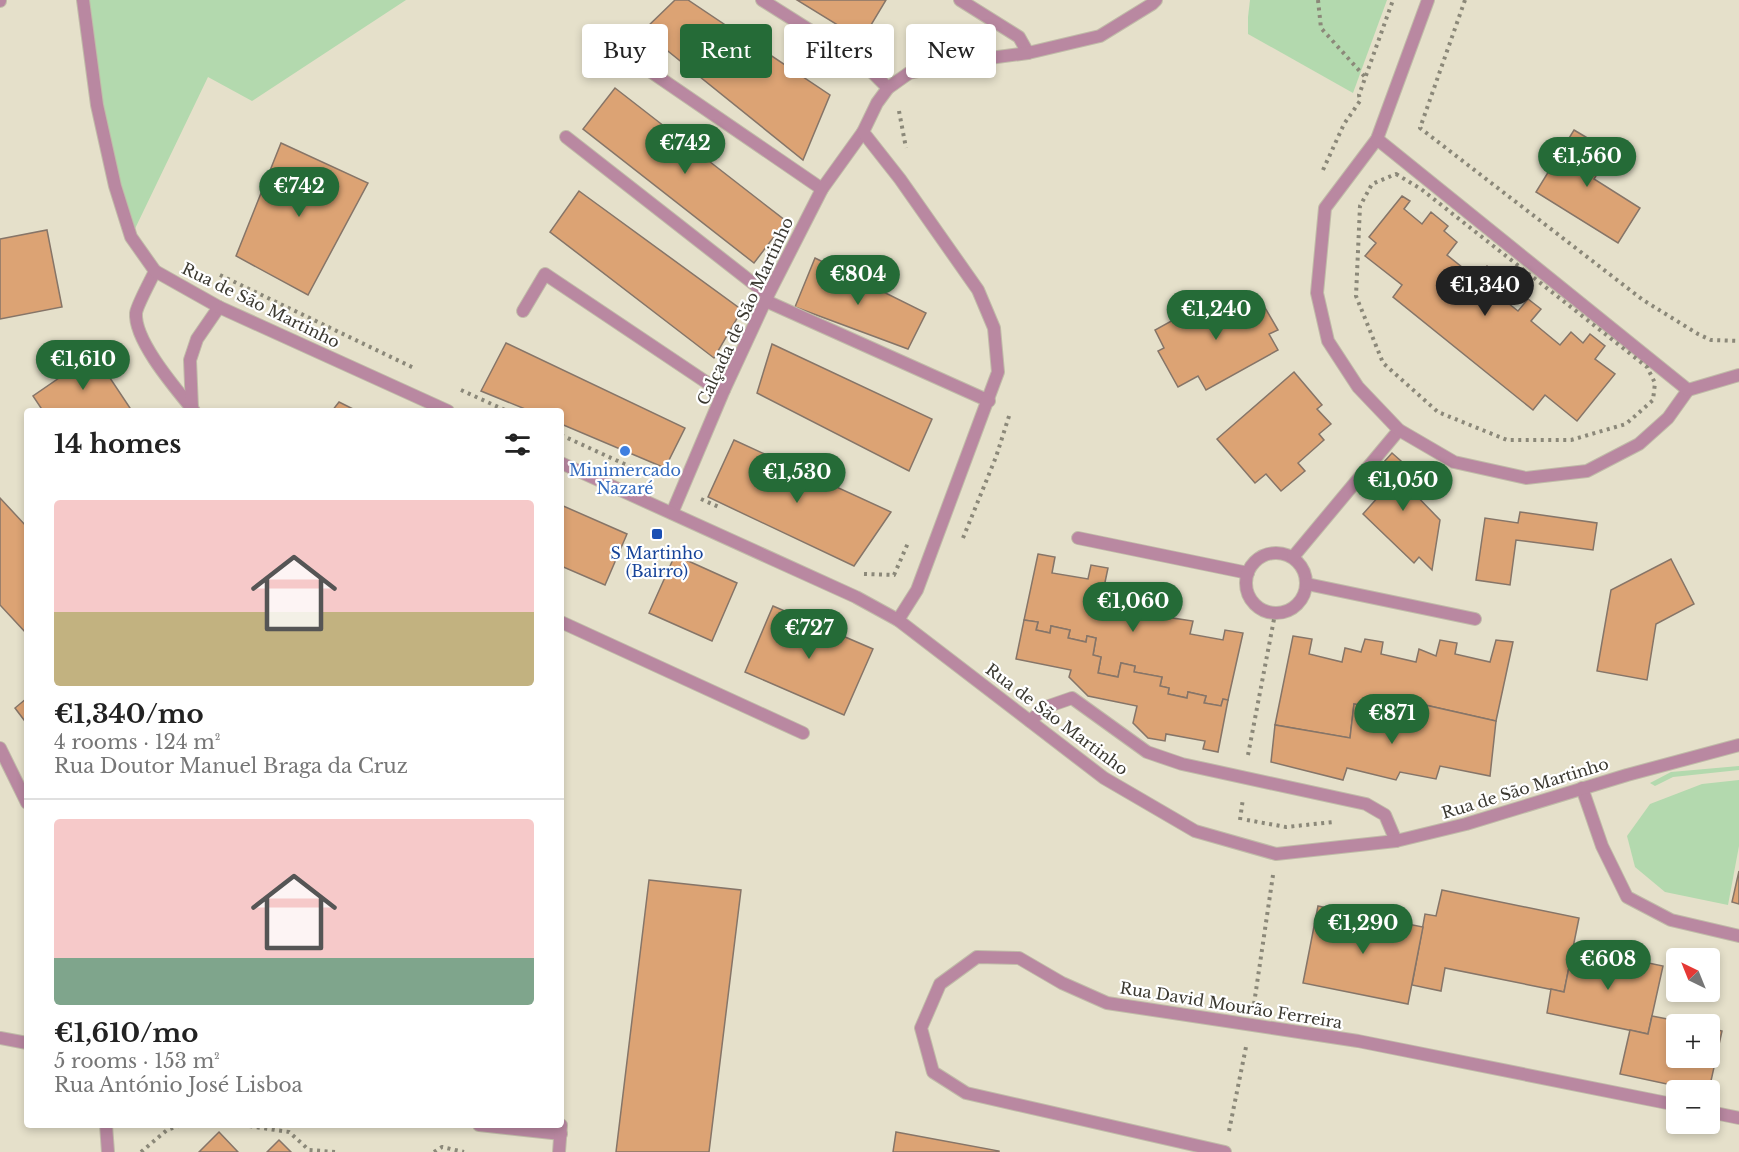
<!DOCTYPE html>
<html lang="en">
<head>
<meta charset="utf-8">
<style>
  body { margin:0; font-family:"Libre Baskerville",serif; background:#f2f2f2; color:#222; height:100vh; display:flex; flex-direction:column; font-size:22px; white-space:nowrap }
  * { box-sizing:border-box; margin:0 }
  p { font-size:20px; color:#767676 }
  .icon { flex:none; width:33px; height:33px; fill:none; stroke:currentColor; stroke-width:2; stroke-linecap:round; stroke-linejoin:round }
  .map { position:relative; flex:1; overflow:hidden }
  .drawer { position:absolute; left:24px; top:408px; width:540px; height:720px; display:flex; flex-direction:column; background:#fff; border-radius:6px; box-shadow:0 3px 9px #0003 }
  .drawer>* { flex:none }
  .top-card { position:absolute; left:582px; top:24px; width:570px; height:54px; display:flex; gap:12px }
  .needle { width:39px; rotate:317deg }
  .controls { position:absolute; left:1666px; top:948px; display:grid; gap:12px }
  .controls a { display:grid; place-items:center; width:54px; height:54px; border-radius:6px; background:#fff; box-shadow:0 3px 9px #0003; font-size:30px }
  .price { position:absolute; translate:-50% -51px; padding:0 14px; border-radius:21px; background:#256b37; color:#fff; font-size:20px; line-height:39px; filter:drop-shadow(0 2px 3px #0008) }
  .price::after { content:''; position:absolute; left:50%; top:36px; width:18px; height:14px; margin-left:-9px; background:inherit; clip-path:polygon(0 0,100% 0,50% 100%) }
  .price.on { background:#222; color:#fff }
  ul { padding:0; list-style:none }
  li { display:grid; align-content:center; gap:12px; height:318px; padding:0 30px }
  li+li { border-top:2px solid #e0e0e0 }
  li span { display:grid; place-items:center; height:186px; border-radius:6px; color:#555 }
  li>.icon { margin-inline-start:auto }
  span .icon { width:108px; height:108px; fill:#fffc; stroke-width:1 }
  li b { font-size:26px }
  h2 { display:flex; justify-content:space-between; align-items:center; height:72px; padding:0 30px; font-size:26px }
  .pill { padding:0 21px; border-radius:6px; background:#fff; box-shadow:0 3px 9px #0003; font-size:21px; line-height:54px }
  .pill.on { background:#256b37; color:#fff }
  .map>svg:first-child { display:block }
  .green { fill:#b3d9ae }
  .building { fill:#dca374; stroke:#867568; stroke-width:1.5 }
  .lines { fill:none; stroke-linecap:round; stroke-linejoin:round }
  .service-casing { stroke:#c0bba8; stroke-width:14 }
  .minor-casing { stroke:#c0bba8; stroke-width:14 }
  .tertiary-casing { stroke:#c0bba8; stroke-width:14 }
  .path { stroke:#8b8879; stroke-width:4; stroke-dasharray:3 4.5; stroke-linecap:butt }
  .service { stroke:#b988a1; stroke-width:12 }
  .minor { stroke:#b988a1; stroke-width:12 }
  .tertiary { stroke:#b988a1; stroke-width:12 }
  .shop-dot { fill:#3f7fe0; stroke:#fff; stroke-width:2 }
  .transit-dot { fill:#1a4fb4; stroke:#fff; stroke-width:2 }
  .labels { text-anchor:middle; stroke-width:4.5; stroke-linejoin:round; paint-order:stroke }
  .street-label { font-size:16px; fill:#3b3931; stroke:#fff }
  .shop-label { font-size:16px; fill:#366cbe; stroke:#fff }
  .transit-label { font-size:16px; fill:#164399; stroke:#fff }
</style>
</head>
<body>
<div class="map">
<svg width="1739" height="1152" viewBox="0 0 1739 1152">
  <rect width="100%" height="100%" fill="#e5e0ca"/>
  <!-- green -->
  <g class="green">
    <path d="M83,0H406L252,101L208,77L131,237L115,186Z"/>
    <path d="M1250,0H1387L1353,93L1248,34V17Z"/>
    <path d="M1739,766V770L1673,777L1655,786L1650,783L1671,772Z"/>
    <path d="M1739,780V846L1728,905L1665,892L1635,867L1627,836L1650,804L1702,784Z"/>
  </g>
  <!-- building -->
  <g class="building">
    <path d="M675,0H688L830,95L803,160L643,31Z"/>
    <path d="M797,0H886L862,40Z"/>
    <path d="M615,88L786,221L754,263L583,129Z"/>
    <path d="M1574,130L1611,152L1594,179L1640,208L1618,243L1536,192Z"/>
    <path d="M281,143L368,183L308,295L236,256Z"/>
    <path d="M579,191L742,310L714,358L550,232Z"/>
    <path d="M1402,196L1410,201L1404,209L1422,224L1431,212L1448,226L1444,231L1457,242L1447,255L1477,279L1487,266L1513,287L1503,299L1518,311L1528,299L1541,309L1531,321L1560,345L1571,332L1583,343L1590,334L1605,346L1595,359L1615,374L1577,421L1545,395L1533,410L1393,297L1402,285L1365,256L1376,243L1369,237Z"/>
    <path d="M47,230L62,307L0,319V239Z"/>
    <path d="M815,258L926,313L908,349L795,307Z"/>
    <path d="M1222,293L1233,313L1260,299L1278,330L1269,334L1278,350L1206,390L1198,376L1178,387L1158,351L1164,348L1155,330Z"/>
    <path d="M506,343L685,428L665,468L561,424V411H530L481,391Z"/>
    <path d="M772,344L932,419L909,471L757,393Z"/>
    <path d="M94,354L132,411H43L33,396Z"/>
    <path d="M1294,372L1322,405L1317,409L1331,424L1319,434L1324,440L1298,463L1305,471L1281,491L1266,474L1255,483L1217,439Z"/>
    <path d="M339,402L357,411H332Z"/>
    <path d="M734,440L891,512L854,566L708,497Z"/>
    <path d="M1392,453L1418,476L1408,487L1440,520L1432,570L1419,557L1414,563L1363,514L1379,496L1365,483Z"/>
    <path d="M0,498L27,527V634L0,605Z"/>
    <path d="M561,505L627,534L605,585L561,566Z"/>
    <path d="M1520,512L1597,523L1593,550L1516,540L1510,585L1476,580L1485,518L1518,523Z"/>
    <path d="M1038,554L1055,557L1052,573L1088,579L1091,565L1108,568L1104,587L1122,590L1120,606L1157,612L1160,598L1176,601L1173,618L1193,621L1190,634L1223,640L1225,630L1243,633L1228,700L1223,699L1221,706L1204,703L1206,696L1188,692L1187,698L1168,694L1169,688L1160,686L1162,677L1134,672L1135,666L1121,663L1118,677L1098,673L1101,657L1093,655L1096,638L1087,636L1086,642L1068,638L1070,630L1051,626L1050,633L1036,630L1038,622L1024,620Z"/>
    <path d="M675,555L737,583L712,641L649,613Z"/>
    <path d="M1671,559L1694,604L1656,624L1647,680L1597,671L1611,590Z"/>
    <path d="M773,606L873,649L844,715L745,672Z"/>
    <path d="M1024,620L1038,622L1036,630L1050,633L1051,626L1070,630L1068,638L1086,642L1087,636L1096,638L1093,655L1101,657L1098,673L1118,677L1121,663L1135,666L1134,672L1162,677L1160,686L1169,688L1168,694L1187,698L1188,692L1206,696L1204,703L1221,706L1223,699L1228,700L1218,752L1203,749L1205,741L1166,734L1165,741L1148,738L1133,723L1137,706L1088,696L1069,677L1071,670L1016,659Z"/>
    <path d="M1293,636L1312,639L1309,654L1342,662L1345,648L1361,652L1365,639L1383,642L1381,654L1416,662L1419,649L1436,656L1440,640L1457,643L1455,654L1490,662L1496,640L1513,642L1496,721L1425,705L1424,718L1354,704L1350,738L1275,725Z"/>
    <path d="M27,698V724L15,708Z"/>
    <path d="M1354,704L1424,718L1425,705L1496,721L1490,776L1440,766L1436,779L1400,772L1396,780L1347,768L1343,780L1271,762L1275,725L1350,738Z"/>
    <path d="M1739,871V904L1732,902Z"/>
    <path d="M649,880L741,890L709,1152H616Z"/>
    <path d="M1442,890L1579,918L1564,992L1445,968L1441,991L1412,985L1425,914L1436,916Z"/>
    <path d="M1318,906L1423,927L1408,1004L1303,983Z"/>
    <path d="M1573,947L1663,966L1648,1034L1547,1013L1551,989L1564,992Z"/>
    <path d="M1652,1016L1693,1024H1677V1058H1710V1028L1722,1031L1709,1090H1695L1620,1074L1630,1030L1648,1034Z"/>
    <path d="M219,1132L238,1152H199Z"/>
    <path d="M896,1132L999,1151V1152H893Z"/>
    <path d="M279,1140L291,1152H267Z"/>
  </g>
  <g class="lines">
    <!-- service casing -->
    <g class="service-casing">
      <g id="service">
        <path d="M766,301L989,401"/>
        <path d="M1078,538L1248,573"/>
        <circle cx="1276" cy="583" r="30"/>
        <path d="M1293,557L1399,430"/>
        <path d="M1307,584L1475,619"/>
        <path d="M561,622L803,733"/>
        <path d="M1030,721L1046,707L1072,698L1147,752L1182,764L1366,804L1385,815L1396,841"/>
      </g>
    </g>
    <!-- minor casing -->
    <g class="minor-casing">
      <g id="minor">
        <path d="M762,0L865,65L888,88"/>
        <path d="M960,0L1019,37L1028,53"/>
        <path d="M1428,0L1377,139L1325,208L1317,293L1328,341L1358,387L1399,430L1454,462L1526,478L1587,471L1639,444L1668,418L1688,390"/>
        <path d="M0,1V0"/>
        <path d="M606,41L822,189"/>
        <path d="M566,137L768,295"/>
        <path d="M1377,139L1688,390"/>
        <path d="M155,271C151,280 137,305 136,313C134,341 177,390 194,411"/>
        <path d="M523,311L545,274L706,382L724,390"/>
        <path d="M1688,390L1739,375"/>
        <path d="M192,408L190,360L197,339L219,307"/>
        <path d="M672,513L724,390L768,295L822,189L863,132"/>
        <path d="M898,620L917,590L998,372L994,328L978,290L900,179L863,132L877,103L888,88L909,73L967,61L1028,53L1100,36L1152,4L1156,0"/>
        <path d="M0,748L27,803"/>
        <path d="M1582,788L1602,846L1627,897L1671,920L1739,936"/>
        <path d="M0,1038L27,1043"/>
        <path d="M1710,1112L1739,1118"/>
        <path d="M106,1125L108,1152"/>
        <path d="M479,1125L561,1134"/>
        <path d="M559,1152L561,1125"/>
        <path d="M1225,1152L966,1093L933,1072L921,1028L940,984L977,957L1019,958L1062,983L1107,1003L1358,1041L1677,1105"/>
      </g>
    </g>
    <!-- tertiary casing -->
    <g class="tertiary-casing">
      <g id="tertiary">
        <path d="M83,0L97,105L115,186L131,237L155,271L219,307L448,411"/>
        <path d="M561,463L856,597L898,620L1104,778L1195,831L1276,854L1396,841L1466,824L1627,775L1739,745"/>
      </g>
    </g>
    <!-- path -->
    <g class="path">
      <path d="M1318,0L1321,28L1365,77"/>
      <path d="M1465,0L1420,128L1643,300L1698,334L1711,340L1739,341"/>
      <path d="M899,111L906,148"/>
      <path d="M1323,170L1344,124L1360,101L1359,95L1393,0"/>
      <path d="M1396,174L1421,189L1647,367L1655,383L1653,400L1626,424L1571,440H1507L1438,412L1383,363L1356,296L1360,206L1372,184Z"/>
      <path d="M220,275L416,369"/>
      <path d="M461,390L507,411"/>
      <path d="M561,435L631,467"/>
      <path d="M701,499L721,508"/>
      <path d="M963,538L996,457L1010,413"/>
      <path d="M864,574L894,575L908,543"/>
      <path d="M1248,755L1275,614"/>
      <path d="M1240,820L1243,798"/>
      <path d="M1247,820L1286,827L1334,822"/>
      <path d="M1254,1004L1273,875"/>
      <path d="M242,1125L289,1132L309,1150L336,1152"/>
      <path d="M1229,1131L1246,1047"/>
      <path d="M141,1152L167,1130L181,1125"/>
      <path d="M434,1152L442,1147L464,1152"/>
    </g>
    <!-- service -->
    <use href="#service" class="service"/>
    <!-- minor -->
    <use href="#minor" class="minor"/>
    <!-- tertiary -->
    <use href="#tertiary" class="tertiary"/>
  </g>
  <!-- markers -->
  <circle class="shop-dot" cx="625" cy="451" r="6"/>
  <rect class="transit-dot" x="651" y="528" width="12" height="12" rx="3"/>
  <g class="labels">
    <!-- street labels -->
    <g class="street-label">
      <text transform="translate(261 305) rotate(26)" y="6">Rua de São Martinho</text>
      <text transform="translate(745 311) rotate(-65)" y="6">Calçada de São Martinho</text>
      <text transform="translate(1057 719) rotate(37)" y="6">Rua de São Martinho</text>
      <text transform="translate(1525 788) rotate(-17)" y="6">Rua de São Martinho</text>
      <text transform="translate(1231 1005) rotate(9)" y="6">Rua David Mourão Ferreira</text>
    </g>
    <!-- shop labels -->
    <g class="shop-label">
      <text x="625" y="476">Minimercado<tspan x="625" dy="18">Nazaré</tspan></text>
    </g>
    <!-- transit labels -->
    <g class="transit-label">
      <text x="657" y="559">S Martinho<tspan x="657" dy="18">(Bairro)</tspan></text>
    </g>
  </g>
</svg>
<div class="controls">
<a><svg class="needle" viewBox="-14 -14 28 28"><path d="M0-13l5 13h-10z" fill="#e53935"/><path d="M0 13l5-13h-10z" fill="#767676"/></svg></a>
<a>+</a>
<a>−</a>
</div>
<b class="price" style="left:685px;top:175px">€742</b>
<b class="price" style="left:1587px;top:188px">€1,560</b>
<b class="price" style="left:299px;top:218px">€742</b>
<b class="price" style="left:858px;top:306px">€804</b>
<b class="price on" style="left:1485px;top:317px">€1,340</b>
<b class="price" style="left:1216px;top:341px">€1,240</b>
<b class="price" style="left:83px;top:391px">€1,610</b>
<b class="price" style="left:797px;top:504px">€1,530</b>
<b class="price" style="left:1403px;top:512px">€1,050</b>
<b class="price" style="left:1133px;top:633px">€1,060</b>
<b class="price" style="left:809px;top:660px">€727</b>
<b class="price" style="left:1392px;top:745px">€871</b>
<b class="price" style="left:1363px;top:955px">€1,290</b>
<b class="price" style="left:1608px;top:991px">€608</b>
<div class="top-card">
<a class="pill">Buy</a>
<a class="pill on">Rent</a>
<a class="pill">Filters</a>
<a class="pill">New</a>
</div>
<section class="drawer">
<h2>14 homes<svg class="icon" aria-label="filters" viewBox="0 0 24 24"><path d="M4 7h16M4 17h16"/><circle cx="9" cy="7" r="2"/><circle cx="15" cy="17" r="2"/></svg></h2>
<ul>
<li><span style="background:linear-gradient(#f6c9c9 60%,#c2b280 0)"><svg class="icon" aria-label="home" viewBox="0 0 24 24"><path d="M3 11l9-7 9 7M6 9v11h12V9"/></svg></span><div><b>€1,340/mo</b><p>4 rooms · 124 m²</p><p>Rua Doutor Manuel Braga da Cruz</p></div></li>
<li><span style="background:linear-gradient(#f6c9c9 75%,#7fa58c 0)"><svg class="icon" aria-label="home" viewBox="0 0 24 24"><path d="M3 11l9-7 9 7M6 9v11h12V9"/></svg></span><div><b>€1,610/mo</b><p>5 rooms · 153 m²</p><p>Rua António José Lisboa</p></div></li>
</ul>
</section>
</div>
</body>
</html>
